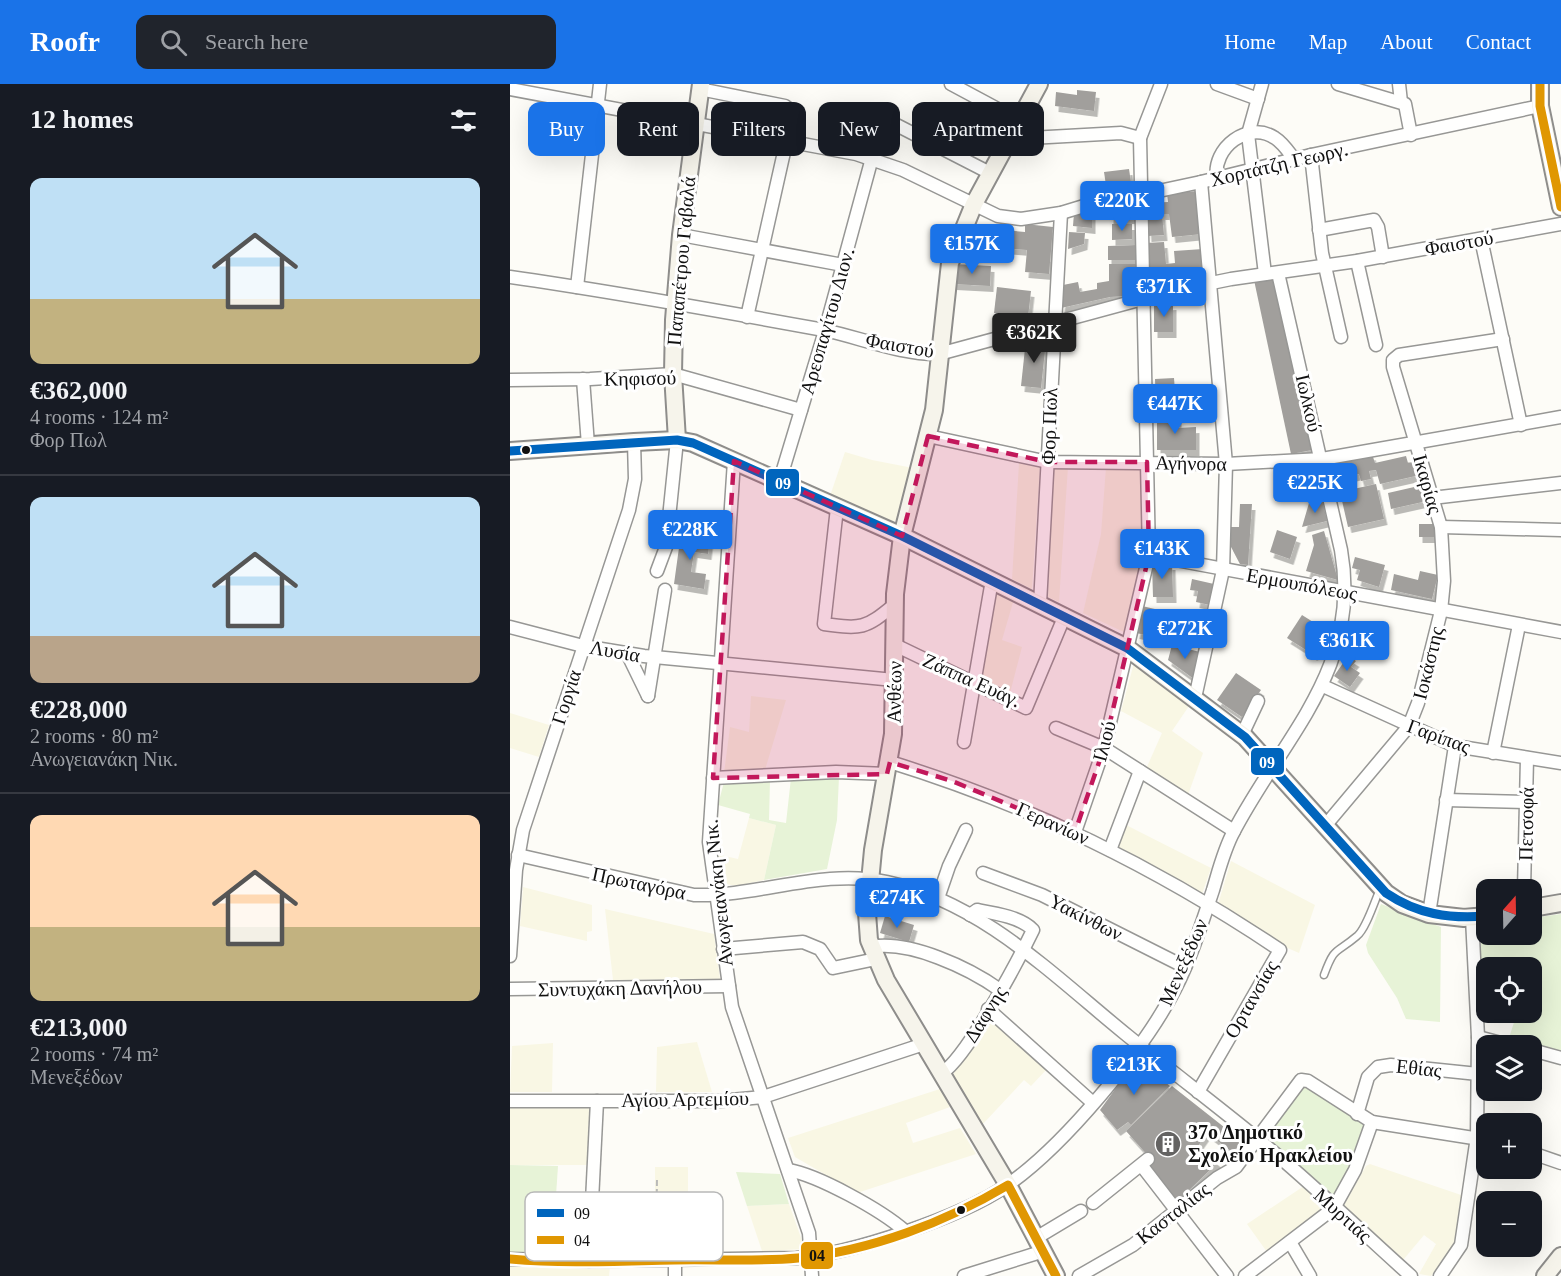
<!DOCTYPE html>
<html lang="en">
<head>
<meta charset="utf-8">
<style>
  body { margin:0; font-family:Georgia,serif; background:#20242c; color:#f1f3f6; height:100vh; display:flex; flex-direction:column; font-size:22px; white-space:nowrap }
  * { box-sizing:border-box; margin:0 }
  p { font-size:20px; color:#9ea1a6 }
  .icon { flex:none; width:33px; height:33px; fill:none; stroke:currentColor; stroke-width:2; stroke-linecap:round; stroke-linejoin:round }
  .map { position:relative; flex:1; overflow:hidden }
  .sheet { display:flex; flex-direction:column; background:#171b24; width:510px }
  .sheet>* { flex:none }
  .hud { position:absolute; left:18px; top:18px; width:570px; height:54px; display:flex; gap:12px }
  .needle { width:39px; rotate:20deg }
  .buttons { position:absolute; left:966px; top:795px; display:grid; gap:12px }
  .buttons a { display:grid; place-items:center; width:66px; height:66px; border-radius:12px; background:#171b24; box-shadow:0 6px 24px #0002; font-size:30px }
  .price { position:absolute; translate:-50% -51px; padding:0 14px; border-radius:6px; background:#1a73e8; color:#fff; font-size:20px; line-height:39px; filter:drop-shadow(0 2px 3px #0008) }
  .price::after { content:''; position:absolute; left:50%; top:36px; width:18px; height:14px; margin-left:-9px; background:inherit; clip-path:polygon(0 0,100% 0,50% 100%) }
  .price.active { background:#222; color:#fff }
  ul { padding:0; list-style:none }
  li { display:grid; align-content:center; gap:12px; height:318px; padding:0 30px }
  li+li { border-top:2px solid #363941 }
  li span { display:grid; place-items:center; height:186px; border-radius:12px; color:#555 }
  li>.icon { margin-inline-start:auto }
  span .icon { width:108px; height:108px; fill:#fffc; stroke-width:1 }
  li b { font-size:26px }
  h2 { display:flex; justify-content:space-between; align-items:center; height:72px; padding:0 30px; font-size:26px }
  .tag { padding:0 21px; border-radius:12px; background:#171b24; box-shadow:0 6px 24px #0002; font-size:21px; line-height:54px }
  .tag.active { background:#1a73e8; color:#fff }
  header { display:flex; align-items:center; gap:36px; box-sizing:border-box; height:84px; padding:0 30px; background:#1a73e8; color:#fff }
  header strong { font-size:28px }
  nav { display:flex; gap:33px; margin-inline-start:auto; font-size:21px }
  .search { width:420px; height:54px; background:#20242c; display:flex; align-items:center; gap:15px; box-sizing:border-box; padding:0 21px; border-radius:12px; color:#9ea1a6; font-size:22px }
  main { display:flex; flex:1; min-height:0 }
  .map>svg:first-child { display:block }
  .farmland { fill:#f9f7e4 }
  .green { fill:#e7f3d7 }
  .building { fill:#a19f9c; filter:url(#shadow) }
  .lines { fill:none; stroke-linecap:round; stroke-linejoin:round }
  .lane-casing { stroke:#979795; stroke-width:9 }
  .street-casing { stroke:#979795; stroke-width:15 }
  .secondary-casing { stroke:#8e8d8b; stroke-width:20 }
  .path { stroke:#b9b9b8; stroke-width:2; stroke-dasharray:6 3; stroke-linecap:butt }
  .lane { stroke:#fffffe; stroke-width:6 }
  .street { stroke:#fffffe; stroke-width:12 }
  .secondary { stroke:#f6f4eb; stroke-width:16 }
  .bus-1-casing { stroke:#fff; stroke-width:14 }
  .bus-2-casing { stroke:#fff; stroke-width:14 }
  .bus-1 { stroke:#0065bd; stroke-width:9 }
  .bus-2 { stroke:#e09702; stroke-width:9 }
  .marked { fill:#c2185b; fill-opacity:0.2; stroke:#c2185b; stroke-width:4.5; stroke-dasharray:12 8; stroke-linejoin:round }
  .bus-dot { fill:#111; stroke:#fff; stroke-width:2 }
  .labels { text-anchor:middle; stroke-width:6; stroke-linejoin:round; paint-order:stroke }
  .street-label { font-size:20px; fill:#111; stroke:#fff }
  .poi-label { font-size:20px; font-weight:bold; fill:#111; stroke:#fff; text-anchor:start }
  .key { fill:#fff; stroke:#b8b8b8; stroke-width:1.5 }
  .key-label { font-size:16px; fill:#111 }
  .line-badge { stroke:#fff; stroke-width:2 }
  .badge-label { font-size:16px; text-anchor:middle; font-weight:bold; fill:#fff }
  .pale-badge-label { font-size:16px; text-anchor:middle; font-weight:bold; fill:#111 }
</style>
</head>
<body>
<header>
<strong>Roofr</strong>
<div class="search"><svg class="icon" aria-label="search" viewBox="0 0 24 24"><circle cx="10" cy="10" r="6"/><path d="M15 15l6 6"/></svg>Search here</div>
<nav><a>Home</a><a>Map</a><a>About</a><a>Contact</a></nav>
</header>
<main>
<section class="sheet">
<h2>12 homes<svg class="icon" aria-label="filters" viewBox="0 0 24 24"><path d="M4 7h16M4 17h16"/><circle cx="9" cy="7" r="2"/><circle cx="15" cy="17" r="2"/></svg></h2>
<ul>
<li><span style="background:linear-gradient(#bfe0f5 65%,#c2b280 0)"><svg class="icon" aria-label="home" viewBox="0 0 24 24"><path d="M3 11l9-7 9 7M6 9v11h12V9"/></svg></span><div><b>€362,000</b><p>4 rooms · 124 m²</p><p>Φορ Πωλ</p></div></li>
<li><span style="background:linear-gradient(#bfe0f5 75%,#b9a48a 0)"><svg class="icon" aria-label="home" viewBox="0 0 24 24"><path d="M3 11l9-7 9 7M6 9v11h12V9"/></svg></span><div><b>€228,000</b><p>2 rooms · 80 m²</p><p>Ανωγειανάκη Νικ.</p></div></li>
<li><span style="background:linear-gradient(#ffd9b3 60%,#c2b280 0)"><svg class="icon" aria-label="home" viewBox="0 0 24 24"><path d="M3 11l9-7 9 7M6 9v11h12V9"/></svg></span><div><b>€213,000</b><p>2 rooms · 74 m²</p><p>Μενεξέδων</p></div></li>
</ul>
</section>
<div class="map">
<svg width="1051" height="1192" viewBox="0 0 1051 1192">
  <defs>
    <filter id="shadow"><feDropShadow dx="3.5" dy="6" stdDeviation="0" flood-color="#0004"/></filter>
  </defs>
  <rect width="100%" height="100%" fill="#fdfcf7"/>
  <!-- farmland -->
  <g class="farmland">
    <path d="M335,368L362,376L403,384L388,435L382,438L320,412Z"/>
    <path d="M509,379L530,384L522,505L502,495Z"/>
    <path d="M543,383H558L549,518L538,513Z"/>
    <path d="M596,383H632L633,472L616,549L573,529L591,450Z"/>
    <path d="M484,508L504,515L492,556L512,563L500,609L463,591Z"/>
    <path d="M624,579L681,619L662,647L693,669L678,711L636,685L652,649L611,627Z"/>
    <path d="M241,612L276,616L255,686L214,689L220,643L239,648Z"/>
    <path d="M0,629L39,641L29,673L0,664Z"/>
    <path d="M239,734L266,741L254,796L227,802L210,799L206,770L228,775Z"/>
    <path d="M616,741L701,784L692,810L607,764Z"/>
    <path d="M721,777L805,821L789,869L773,862L708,820Z"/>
    <path d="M13,803L82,821V847L77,848V857L10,842Z"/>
    <path d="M95,825L204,850L210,895L103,896Z"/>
    <path d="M479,934L537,985L521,1002L514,996L472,1041L442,992Z"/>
    <path d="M187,958L202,1008H146L147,963Z"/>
    <path d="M43,959L42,1008H0L2,962Z"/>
    <path d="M430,1005L440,1023L396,1039L403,1059L450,1044L466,1070L347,1109L285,1073L278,1054Z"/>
    <path d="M0,1023L80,1024L77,1081H0Z"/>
    <path d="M860,1080L954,1112L945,1158L921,1192L909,1190L926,1160L914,1151L893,1176L833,1123L856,1082Z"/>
    <path d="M145,1083H178V1167L145,1168Z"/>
    <path d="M794,1102L815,1126L757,1168L737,1140Z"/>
    <path d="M279,1120L295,1165L252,1167L237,1122Z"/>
    <path d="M0,1182L36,1183H100L99,1192H0Z"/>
  </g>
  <!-- green -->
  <g class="green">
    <path d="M329,693L327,736L317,785L254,796L266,741L239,734L240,730L208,721L214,698L260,696L259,736L276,739L281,694Z"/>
    <path d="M871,820L931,843L930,938L896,935L887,914L858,869L856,861Z"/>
    <path d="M1051,830V968L999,954L1007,929L1022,928V884L971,881V841L976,840V850H1022V834Z"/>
    <path d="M792,995L862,1038L824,1124L753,1054Z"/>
    <path d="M0,1081L48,1082L42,1171L0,1170Z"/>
    <path d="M226,1088L270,1090L279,1120L237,1122Z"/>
  </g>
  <!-- building -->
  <g class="building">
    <path d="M567,6L586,8L584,27L545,22L546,8L567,11Z"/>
    <path d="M619,85L622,105L597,108L594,88Z"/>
    <path d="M687,107L692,150L662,153L659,130H652L654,151L638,152L635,119L658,118L657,110Z"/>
    <path d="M601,119L623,120V134H600Z"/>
    <path d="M564,129L582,130V144L563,142Z"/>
    <path d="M515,140L543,143L539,190L515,188L517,166L492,164L493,146L515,148Z"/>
    <path d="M602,140H622V155L602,156Z"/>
    <path d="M559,148L575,149L574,160L558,165Z"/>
    <path d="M654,158L656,180L665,179L664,167L693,165L695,195L638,199L635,159Z"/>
    <path d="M626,161L627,176H598V162Z"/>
    <path d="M444,180L481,182L480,202L443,200Z"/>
    <path d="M599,180H628L629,211L600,213L551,224L553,201L568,198L570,208L587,205V199L599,197Z"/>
    <path d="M765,193L802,366L781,370L744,196Z"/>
    <path d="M487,203L521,207L518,233L484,229Z"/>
    <path d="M663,220V248H644V221Z"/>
    <path d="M516,255L536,257L531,304L511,302Z"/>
    <path d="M664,294L666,320L646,321L645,295Z"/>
    <path d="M647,333H668V344L686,343V366H647Z"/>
    <path d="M862,370L865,379L896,372L898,379L907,377L910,391L870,400L866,386L859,387L861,395L851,397L849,390L825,396L821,379Z"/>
    <path d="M866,400L874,435L838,443L830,408Z"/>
    <path d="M913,401L917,417L881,425L878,409Z"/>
    <path d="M812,415L817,437L792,443L799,419Z"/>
    <path d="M730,420H742L738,481L730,480L720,461L721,443H729Z"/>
    <rect x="909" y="440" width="15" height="13"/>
    <path d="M767,446L787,453L780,475L760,468Z"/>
    <path d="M814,447L828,496L796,487L804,461L802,451Z"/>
    <path d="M171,449L200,454L198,470L184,468L181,488L196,490L194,505L164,500Z"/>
    <path d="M845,473L875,481L869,503L847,496L850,486L842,484Z"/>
    <path d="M642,480H662L663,513H643Z"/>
    <path d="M910,487L928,491L922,515L881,506L884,490L908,496Z"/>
    <path d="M682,495L704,500L700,521L686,518L688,507L680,506Z"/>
    <path d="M632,522L662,529L656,555L626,549Z"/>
    <path d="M792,531L819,548L804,571L777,554Z"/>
    <path d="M662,561L690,568L684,595L658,576Z"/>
    <path d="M838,572L846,577L841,583L850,589L840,603L824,592Z"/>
    <path d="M726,589L751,606L732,633L707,616Z"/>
    <path d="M375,832L404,841L399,858L370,849Z"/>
    <path d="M627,975L660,1002L621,1041L618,1038L607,1046L590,1026Z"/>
    <path d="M662,1002L733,1058L722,1068L697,1049L688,1062L708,1078L664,1121L633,1082L640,1074L616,1047Z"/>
  </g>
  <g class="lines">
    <!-- lane casing -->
    <g class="lane-casing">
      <path id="lane" d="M814,891C825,861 826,870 847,852C856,845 865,816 870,805"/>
    </g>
    <!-- street casing -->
    <g class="street-casing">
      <g id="street">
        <path d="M441,0L510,37"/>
        <path d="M707,0L748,15"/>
        <path d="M752,0L738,50L755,190"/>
        <path d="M828,0L895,20L901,51"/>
        <path d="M889,0L891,18"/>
        <path d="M0,5L346,70L393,86L488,132L511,135L551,129L597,115L630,111L691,98L801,71L1030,22"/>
        <path d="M190,5L275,22L283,28L237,233"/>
        <path d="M367,31L480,89"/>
        <path d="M503,48L520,54L611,49L630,54"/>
        <path d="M801,71L812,169L831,253"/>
        <path d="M707,94C702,64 738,36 765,54C773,59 778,67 784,75"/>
        <path d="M809,146L864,136L868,143L873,173"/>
        <path d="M171,151L333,181"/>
        <path d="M971,155L1011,341"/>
        <path d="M847,177L866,261"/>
        <path d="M0,193C105,208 210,227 314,246C352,254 391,271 429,270L662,207L721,195L847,177L1051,140"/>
        <path d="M67,203L90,0"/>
        <path d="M73,295L78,361"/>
        <path d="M0,296L80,295L163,290L291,326"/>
        <path d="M418,352L538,378L716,380L812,375L1051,333"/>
        <path d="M224,377L199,758L222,923L299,1149L302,1192"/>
        <path d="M269,399L315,247L362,74"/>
        <path d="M922,414L1051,399"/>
        <path d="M327,424L314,540C352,545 355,545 384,521"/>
        <path d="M931,443L1051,446"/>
        <path d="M639,471L1051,548"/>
        <path d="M147,487L156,463L167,356"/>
        <path d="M530,520L551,129"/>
        <path d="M0,543L73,562L134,572L384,596"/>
        <path d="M385,561L516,624L555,531"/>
        <path d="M117,569L138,612"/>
        <path d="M813,602L945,662L1051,679"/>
        <path d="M138,612L155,506"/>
        <path d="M685,614L713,486L716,380L691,98"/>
        <path d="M546,644L594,664L724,747"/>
        <path d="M732,651L748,617"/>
        <path d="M454,658L482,496"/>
        <path d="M983,669L1009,541"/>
        <path d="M380,678C522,722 646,783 770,866L688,1008"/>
        <path d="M203,694L326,688L377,690"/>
        <path d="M936,716L1016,718"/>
        <path d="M815,742L899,642L908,619L931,527L934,497L931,443L883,283V276L889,271L993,255"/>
        <path d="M565,748L594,664L639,471L630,54L651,0"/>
        <path d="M600,766L630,687"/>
        <path d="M8,771L184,811C249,813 311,784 377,798C472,818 545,893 618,952C667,992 718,1030 767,1071C813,1110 856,1152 901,1192"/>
        <path d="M473,789L532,811L675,883"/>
        <path d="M1014,806L1017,674"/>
        <path d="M428,814L439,782L456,746"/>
        <path d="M919,830L945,662"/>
        <path d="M361,863C400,856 459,884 490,906"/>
        <path d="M213,865L293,858L310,865L323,884L366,875"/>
        <path d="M0,872L6,786L13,746L119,426L125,395L124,358"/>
        <path d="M0,905L219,902"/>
        <path d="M478,925L583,1019"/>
        <path d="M968,953L1002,962"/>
        <path d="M1022,966L1051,974"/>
        <path d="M432,989C457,973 508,877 523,846C511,833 484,829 467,826L460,831"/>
        <path d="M0,1017H210L253,1013L414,960"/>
        <path d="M847,1030L858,993L868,983L881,981L968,990"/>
        <path d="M1022,1069L1051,1079"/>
        <path d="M632,1082L717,1192"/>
        <path d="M278,1086C308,1091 371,1126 395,1147"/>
        <path d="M583,1119L638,1075"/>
        <path d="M526,1154L571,1127"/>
        <path d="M780,1158L800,1192"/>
        <path d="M0,1175L79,1177L286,1174C341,1170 451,1133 496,1102C552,1064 634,966 665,905C681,874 692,839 703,806C709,786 714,765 724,747C775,650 852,585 831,466L768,189"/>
        <path d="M79,1177L87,1017"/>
        <path d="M165,1192V1175"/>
        <path d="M454,1192L534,1167"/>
        <path d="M569,1192L623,1161L707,1094L726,1083L791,996L798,997L862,1038L976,1056"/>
        <path d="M735,1192L824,1124L845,1086L862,1038"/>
        <path d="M930,1192L951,1161L967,1053L968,953L962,834"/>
      </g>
    </g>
    <!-- secondary casing -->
    <g class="secondary-casing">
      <g id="secondary">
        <path d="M529,0L464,120L440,179L424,326L392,452L385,510L383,650L363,766L357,829L359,856L376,896L498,1101L546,1192"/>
        <path d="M1030,0V22L1051,123"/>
        <path d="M167,356L163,290L164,236L171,151L191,0"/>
        <path d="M0,367L124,358L167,356L183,359L392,452L617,564L735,653L876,809L892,820L919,830L954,834L976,832"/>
        <path d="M1022,824L1051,819"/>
        <path d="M1035,1192L1051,1172"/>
      </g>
    </g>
    <!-- path -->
    <path class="path" d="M146,1165L147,1093"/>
    <!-- lane -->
    <use href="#lane" class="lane"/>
    <!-- street -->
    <use href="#street" class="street"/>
    <!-- secondary -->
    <use href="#secondary" class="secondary"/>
    <!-- bus-1 casing -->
    <g class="bus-1-casing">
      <path id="bus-1" d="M0,367L167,356L183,359L392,452L617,564L735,653L876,809C907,830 939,835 976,832"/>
    </g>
    <!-- bus-2 casing -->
    <g class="bus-2-casing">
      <g id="bus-2">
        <path d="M1030,0V22L1051,123"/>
        <path d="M0,1175C55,1180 110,1177 164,1176C206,1175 247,1178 288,1174C360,1167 436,1138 498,1101L546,1192"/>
      </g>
    </g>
    <!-- bus-1 -->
    <use href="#bus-1" class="bus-1"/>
    <!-- bus-2 -->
    <use href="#bus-2" class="bus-2"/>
  </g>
  <!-- marked area -->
  <path class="marked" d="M418,352L538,378H637L639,471L594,664L565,748L442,697L380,678L377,690L203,694L224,377L392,452Z"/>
  <!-- icons -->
  <defs>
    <g id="building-disc" transform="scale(1.35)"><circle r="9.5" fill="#646362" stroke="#fff"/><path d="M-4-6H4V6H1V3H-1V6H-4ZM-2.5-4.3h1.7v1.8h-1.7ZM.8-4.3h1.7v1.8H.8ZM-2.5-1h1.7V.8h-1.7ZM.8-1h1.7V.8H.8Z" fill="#fff"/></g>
  </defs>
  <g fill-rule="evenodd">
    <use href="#building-disc" x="658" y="1060"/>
  </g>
  <!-- markers -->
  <g class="bus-dot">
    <circle cx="16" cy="366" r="5"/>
    <circle cx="451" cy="1126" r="5"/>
  </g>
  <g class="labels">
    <!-- street labels -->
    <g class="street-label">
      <text transform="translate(769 80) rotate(-13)" y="7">Χορτάτζη Γεωργ.</text>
      <text transform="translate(949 159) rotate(-10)" y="7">Φαιστού</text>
      <text transform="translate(171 177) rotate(-85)" y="7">Παπαπέτρου Γαβαλά</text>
      <text transform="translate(317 237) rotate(-74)" y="7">Αρεοπαγίτου Διον.</text>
      <text transform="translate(390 261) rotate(10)" y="7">Φαιστού</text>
      <text transform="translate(130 294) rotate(-1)" y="7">Κηφισού</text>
      <text transform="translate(799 319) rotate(77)" y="7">Ιωλκού</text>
      <text transform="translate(539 342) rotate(-88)" y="7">Φορ Πωλ</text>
      <text transform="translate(681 379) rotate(1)" y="7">Αγήνορα</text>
      <text transform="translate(918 400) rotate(74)" y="7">Ικαρίας</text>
      <text transform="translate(792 500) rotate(10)" y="7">Ερμουπόλεως</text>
      <text transform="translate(105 567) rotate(10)" y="7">Λυσία</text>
      <text transform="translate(918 579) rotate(-76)" y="7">Ιοκάστης</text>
      <text transform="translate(462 596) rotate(24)" y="7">Ζάππα Ευάγ.</text>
      <text transform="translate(384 608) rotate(-89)" y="7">Ανθέων</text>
      <text transform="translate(56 613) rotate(-72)" y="7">Γοργία</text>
      <text transform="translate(929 652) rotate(20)" y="7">Γαρίπας</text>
      <text transform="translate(594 657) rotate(-75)" y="7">Ιλιού</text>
      <text transform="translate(543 739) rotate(24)" y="7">Γερανίων</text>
      <text transform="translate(1016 740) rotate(-89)" y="7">Πετσοφά</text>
      <text transform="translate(129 799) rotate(12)" y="7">Πρωταγόρα</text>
      <text transform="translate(208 809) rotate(-96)" y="7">Ανωγειανάκη Νικ.</text>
      <text transform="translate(576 833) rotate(27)" y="7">Υακίνθων</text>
      <text transform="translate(673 878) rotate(-66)" y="7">Μενεξέδων</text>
      <text transform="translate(110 904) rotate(-1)" y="7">Συντυχάκη Δανήλου</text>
      <text transform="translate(741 915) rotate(-60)" y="7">Ορτανσίας</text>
      <text transform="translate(475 930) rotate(-58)" y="7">Δάφνης</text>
      <text transform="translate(909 984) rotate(6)" y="7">Εθίας</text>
      <text transform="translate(175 1015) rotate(-1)" y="7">Αγίου Αρτεμίου</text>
      <text transform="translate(663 1129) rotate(-38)" y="7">Κασταλίας</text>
      <text transform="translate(833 1131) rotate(42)" y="7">Μυρτιάς</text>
    </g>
    <!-- poi labels -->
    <g class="poi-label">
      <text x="678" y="1055">37ο Δημοτικό<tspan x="678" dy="23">Σχολείο Ηρακλείου</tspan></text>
    </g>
  </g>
  <!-- legend -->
  <rect x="15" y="1108" width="198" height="69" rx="9" class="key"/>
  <rect x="27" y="1125" width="27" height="8" fill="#0065bd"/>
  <rect x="27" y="1152" width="27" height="8" fill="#e09702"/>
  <g class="key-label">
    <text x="64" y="1135">09</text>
    <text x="64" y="1162">04</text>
  </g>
  <g class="line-badge">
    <rect x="255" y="384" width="35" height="29" rx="6" fill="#0065bd"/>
    <rect x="740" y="663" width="35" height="29" rx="6" fill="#0065bd"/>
    <rect x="290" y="1157" width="34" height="29" rx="6" fill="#e09702"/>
  </g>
  <g class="badge-label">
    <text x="273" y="405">09</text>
    <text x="757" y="684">09</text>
  </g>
  <g class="pale-badge-label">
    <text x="307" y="1177">04</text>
  </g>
</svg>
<div class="buttons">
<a><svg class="needle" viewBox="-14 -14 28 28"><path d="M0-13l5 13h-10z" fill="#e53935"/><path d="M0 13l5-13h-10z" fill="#9ea1a6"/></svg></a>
<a><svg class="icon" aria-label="locate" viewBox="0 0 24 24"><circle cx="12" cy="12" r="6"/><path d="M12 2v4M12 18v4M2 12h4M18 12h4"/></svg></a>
<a><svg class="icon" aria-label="layers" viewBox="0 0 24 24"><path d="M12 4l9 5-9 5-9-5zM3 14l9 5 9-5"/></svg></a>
<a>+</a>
<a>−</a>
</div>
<b class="price" style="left:612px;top:148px">€220K</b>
<b class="price" style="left:462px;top:191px">€157K</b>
<b class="price" style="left:654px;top:234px">€371K</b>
<b class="price active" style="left:524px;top:280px">€362K</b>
<b class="price" style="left:665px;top:351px">€447K</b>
<b class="price" style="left:805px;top:430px">€225K</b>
<b class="price" style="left:180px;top:477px">€228K</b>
<b class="price" style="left:652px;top:496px">€143K</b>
<b class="price" style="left:675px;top:576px">€272K</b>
<b class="price" style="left:837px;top:588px">€361K</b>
<b class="price" style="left:387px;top:845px">€274K</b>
<b class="price" style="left:624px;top:1012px">€213K</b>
<div class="hud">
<a class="tag active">Buy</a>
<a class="tag">Rent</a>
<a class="tag">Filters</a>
<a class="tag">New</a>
<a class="tag">Apartment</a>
</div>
</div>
</main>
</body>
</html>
